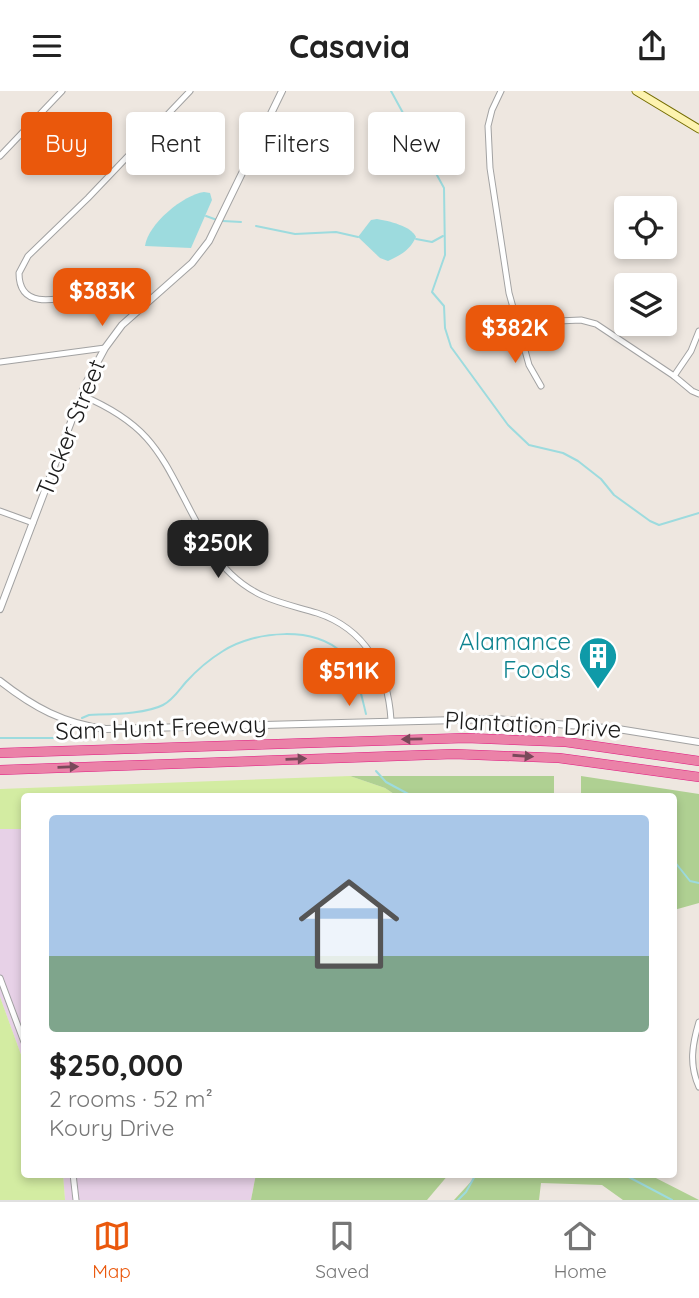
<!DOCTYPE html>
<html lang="en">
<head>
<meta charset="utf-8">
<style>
  body { margin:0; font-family:Quicksand,sans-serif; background:#f6f6f6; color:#222; height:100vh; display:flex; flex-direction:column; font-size:26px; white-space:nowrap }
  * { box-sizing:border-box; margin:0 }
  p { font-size:23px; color:#767676 }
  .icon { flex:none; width:38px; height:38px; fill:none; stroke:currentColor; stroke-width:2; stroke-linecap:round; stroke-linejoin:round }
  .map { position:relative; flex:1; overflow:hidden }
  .side { position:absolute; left:21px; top:702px; width:656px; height:385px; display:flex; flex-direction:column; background:#fff; border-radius:7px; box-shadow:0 4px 10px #0003 }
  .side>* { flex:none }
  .hud { position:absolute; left:21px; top:21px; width:658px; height:63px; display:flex; gap:14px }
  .tools { position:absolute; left:614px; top:105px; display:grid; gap:14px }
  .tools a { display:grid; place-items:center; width:63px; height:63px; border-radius:7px; background:#fff; box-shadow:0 4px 10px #0003; font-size:35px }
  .price { position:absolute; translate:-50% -60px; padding:0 16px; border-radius:14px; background:#ea580c; color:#fff; font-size:23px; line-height:46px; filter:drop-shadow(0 2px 4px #0008) }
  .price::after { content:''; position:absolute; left:50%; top:42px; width:21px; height:16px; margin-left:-10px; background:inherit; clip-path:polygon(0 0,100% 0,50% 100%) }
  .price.selected { background:#222; color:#fff }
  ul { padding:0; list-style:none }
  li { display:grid; align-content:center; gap:14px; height:371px; padding:0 28px }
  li+li { border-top:2px solid #e0e0e0 }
  li span { display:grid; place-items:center; height:217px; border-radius:7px; color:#555 }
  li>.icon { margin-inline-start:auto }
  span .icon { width:126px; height:126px; fill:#fffc; stroke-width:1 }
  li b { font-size:30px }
  .tag { padding:0 24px; border-radius:7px; background:#fff; box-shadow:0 4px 10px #0003; font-size:24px; line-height:63px }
  .tag.selected { background:#ea580c; color:#fff }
  header { display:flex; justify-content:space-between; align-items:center; height:91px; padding:0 28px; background:#fff; font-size:32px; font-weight:700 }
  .dock { display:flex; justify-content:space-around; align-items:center; height:98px; border-top:2px solid #e0e0e0; background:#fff; font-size:19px; color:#767676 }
  .dock a { display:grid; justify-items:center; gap:4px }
  .dock .selected { color:#ea580c }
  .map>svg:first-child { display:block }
  .industrial { fill:#e7d1e7 }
  .grass { fill:#d3eca2 }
  .forest { fill:#afd092 }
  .water { fill:#9ddbde }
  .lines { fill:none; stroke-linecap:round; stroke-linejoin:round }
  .stream { stroke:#9ddbde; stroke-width:2 }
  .minor-casing { stroke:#a2a2a2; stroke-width:7 }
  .tertiary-casing { stroke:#a2a2a2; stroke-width:8 }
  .secondary-casing { stroke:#746c00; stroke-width:9 }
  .motorway-casing { stroke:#df1a80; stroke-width:10 }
  .minor { stroke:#fff; stroke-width:5 }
  .tertiary { stroke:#fff; stroke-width:6 }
  .secondary { stroke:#fdf3af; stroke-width:7 }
  .motorway { stroke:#eb82a8; stroke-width:9 }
  .oneway { fill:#79495a }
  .labels { text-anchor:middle; stroke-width:6; stroke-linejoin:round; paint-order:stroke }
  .street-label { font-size:24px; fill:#1b1b1b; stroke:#fff }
  .culture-label { font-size:24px; fill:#0d838f; stroke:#fff; text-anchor:end }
</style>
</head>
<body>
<header><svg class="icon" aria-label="menu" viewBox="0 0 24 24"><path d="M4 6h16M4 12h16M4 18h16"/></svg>Casavia<svg class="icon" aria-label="share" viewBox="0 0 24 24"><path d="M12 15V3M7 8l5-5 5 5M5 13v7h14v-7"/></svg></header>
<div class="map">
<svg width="699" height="1109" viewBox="0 0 699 1109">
  <rect width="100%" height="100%" fill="#eee7e0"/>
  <!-- industrial -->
  <g class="industrial">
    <path d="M0,738H24V972L0,906Z"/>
    <path d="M63,1083H256L251,1109H65Z"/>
  </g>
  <!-- grass -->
  <g class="grass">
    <path d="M350,685L385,697L397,705H24V738H0V698Z"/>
    <path d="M0,906L24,972V1083H63L65,1109H0Z"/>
  </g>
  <!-- forest -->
  <g class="forest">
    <path d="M350,685H554V705H397L385,697Z"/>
    <path d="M581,685L699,703V812L674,819V705H581Z"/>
    <path d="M256,1083H449L427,1109H251Z"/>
    <path d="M478,1083H648L699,1109H623L602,1094L541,1092L539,1109H454Z"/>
  </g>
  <!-- water -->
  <g class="water">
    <path d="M204,101L210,102L212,109L191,157L145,155C148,133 183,104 204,101Z"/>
    <path d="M377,128C389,130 411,135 416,146C410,159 401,164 388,170L380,167L358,146L371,129Z"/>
  </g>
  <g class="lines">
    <!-- stream -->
    <g class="stream">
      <path d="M391,0L444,97L445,164L432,201L444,215L445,237L451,256L508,334L529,354L563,362L578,370L601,388L614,404L650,430L659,434L699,422"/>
      <path d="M206,125L217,129"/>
      <path d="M223,130L241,131"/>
      <path d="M256,135L295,143L336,141L358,146"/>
      <path d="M416,148L432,151L443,145"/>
      <path d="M82,627L89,624C109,623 146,623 163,614C173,609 179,599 186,591C196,580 210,568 223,560C253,540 317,534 343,563C357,579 361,603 366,623"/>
      <path d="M0,647H55L69,636"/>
      <path d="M376,680L386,691L412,705"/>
      <path d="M674,770L690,790L699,792"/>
      <path d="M623,1083L672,1109"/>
      <path d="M458,1109L466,1101L476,1083"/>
    </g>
    <!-- minor casing -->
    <g class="minor-casing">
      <g id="minor">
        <path d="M501,0L492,19L488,35L490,77L509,202L529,274L541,295"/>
        <path d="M0,65L62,0"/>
        <path d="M142,215C135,209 128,201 119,199C90,193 19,234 19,182L28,165L88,107L190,0"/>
        <path d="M520,240L558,230L581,229L596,233L674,285L692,300L699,303"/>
        <path d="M0,271L105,257"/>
        <path d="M674,285L691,260L699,240"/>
        <path d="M81,304C154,335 161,365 196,430C206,449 215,468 231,483C258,509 284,512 317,522C366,538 388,580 391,629"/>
        <path d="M0,420L33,432"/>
        <path d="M0,887L24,951"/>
        <path d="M699,931C692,954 689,974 699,996"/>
        <path d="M73,1083L76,1109"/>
      </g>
    </g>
    <!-- tertiary casing -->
    <g class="tertiary-casing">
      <g id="tertiary">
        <path d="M0,518L85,294L105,257L122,234L192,172L209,150L282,0"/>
        <path d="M0,590C33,616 64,633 106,638L496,628L618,638L699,651"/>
      </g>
    </g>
    <!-- secondary casing -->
    <g class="secondary-casing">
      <path id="secondary" d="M636,0L699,38"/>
    </g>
    <!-- motorway casing -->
    <g class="motorway-casing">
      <g id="motorway">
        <path d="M0,662L466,647L566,651L699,670"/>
        <path d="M0,679L454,663L559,667L699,686"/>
      </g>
    </g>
    <!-- minor -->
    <use href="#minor" class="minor"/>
    <!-- tertiary -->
    <use href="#tertiary" class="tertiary"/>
    <!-- secondary -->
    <use href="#secondary" class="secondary"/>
    <!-- motorway -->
    <use href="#motorway" class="motorway"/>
  </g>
  <!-- one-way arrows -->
  <defs><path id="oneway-solid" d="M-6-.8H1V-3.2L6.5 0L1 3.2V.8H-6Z" transform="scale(1.75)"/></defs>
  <g class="oneway">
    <use href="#oneway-solid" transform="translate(412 648) rotate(179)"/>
    <use href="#oneway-solid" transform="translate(523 665) rotate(4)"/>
    <use href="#oneway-solid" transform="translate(296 668) rotate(-2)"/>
    <use href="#oneway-solid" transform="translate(68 676) rotate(-2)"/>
  </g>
  <!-- icons -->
  <defs>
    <g id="building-pin" transform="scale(2.0125)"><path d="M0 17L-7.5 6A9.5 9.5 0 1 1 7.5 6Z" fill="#0f9aa8" stroke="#fff"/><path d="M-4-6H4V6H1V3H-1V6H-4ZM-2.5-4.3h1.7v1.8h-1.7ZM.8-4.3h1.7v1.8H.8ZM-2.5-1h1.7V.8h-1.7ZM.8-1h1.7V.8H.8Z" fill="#fff"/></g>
  </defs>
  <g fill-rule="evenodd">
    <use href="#building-pin" x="598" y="565"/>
  </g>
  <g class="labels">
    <!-- street labels -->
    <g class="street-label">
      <text transform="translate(71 337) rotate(-68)" y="8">Tucker Street</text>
      <text transform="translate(533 634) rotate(3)" y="8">Plantation Drive</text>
      <text transform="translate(161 637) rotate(-2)" y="8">Sam Hunt Freeway</text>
    </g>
    <!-- culture labels -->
    <g class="culture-label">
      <text x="571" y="559">Alamance<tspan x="571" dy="28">Foods</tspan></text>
    </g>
  </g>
</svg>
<div class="tools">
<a><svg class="icon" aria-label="locate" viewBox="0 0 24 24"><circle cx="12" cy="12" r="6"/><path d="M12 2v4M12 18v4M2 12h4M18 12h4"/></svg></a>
<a><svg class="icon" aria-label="layers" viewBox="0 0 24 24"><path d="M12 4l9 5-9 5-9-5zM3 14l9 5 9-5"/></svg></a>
</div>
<b class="price" style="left:102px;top:237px">$383K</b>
<b class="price" style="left:515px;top:274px">$382K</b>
<b class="price selected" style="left:218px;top:489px">$250K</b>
<b class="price" style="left:349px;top:617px">$511K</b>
<div class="hud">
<a class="tag selected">Buy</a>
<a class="tag">Rent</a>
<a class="tag">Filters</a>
<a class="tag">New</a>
</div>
<section class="side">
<ul>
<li><span style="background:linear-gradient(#a9c7e8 65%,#7fa58c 0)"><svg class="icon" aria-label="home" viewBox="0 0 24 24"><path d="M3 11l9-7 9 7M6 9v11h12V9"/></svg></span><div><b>$250,000</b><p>2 rooms · 52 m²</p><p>Koury Drive</p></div></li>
</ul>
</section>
</div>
<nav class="dock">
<a class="selected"><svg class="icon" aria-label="map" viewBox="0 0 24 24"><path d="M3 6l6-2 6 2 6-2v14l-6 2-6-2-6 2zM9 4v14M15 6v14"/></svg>Map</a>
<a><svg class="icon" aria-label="saved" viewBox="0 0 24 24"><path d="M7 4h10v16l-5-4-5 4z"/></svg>Saved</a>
<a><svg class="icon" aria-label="home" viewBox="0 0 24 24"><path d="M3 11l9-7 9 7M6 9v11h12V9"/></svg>Home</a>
</nav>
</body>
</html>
